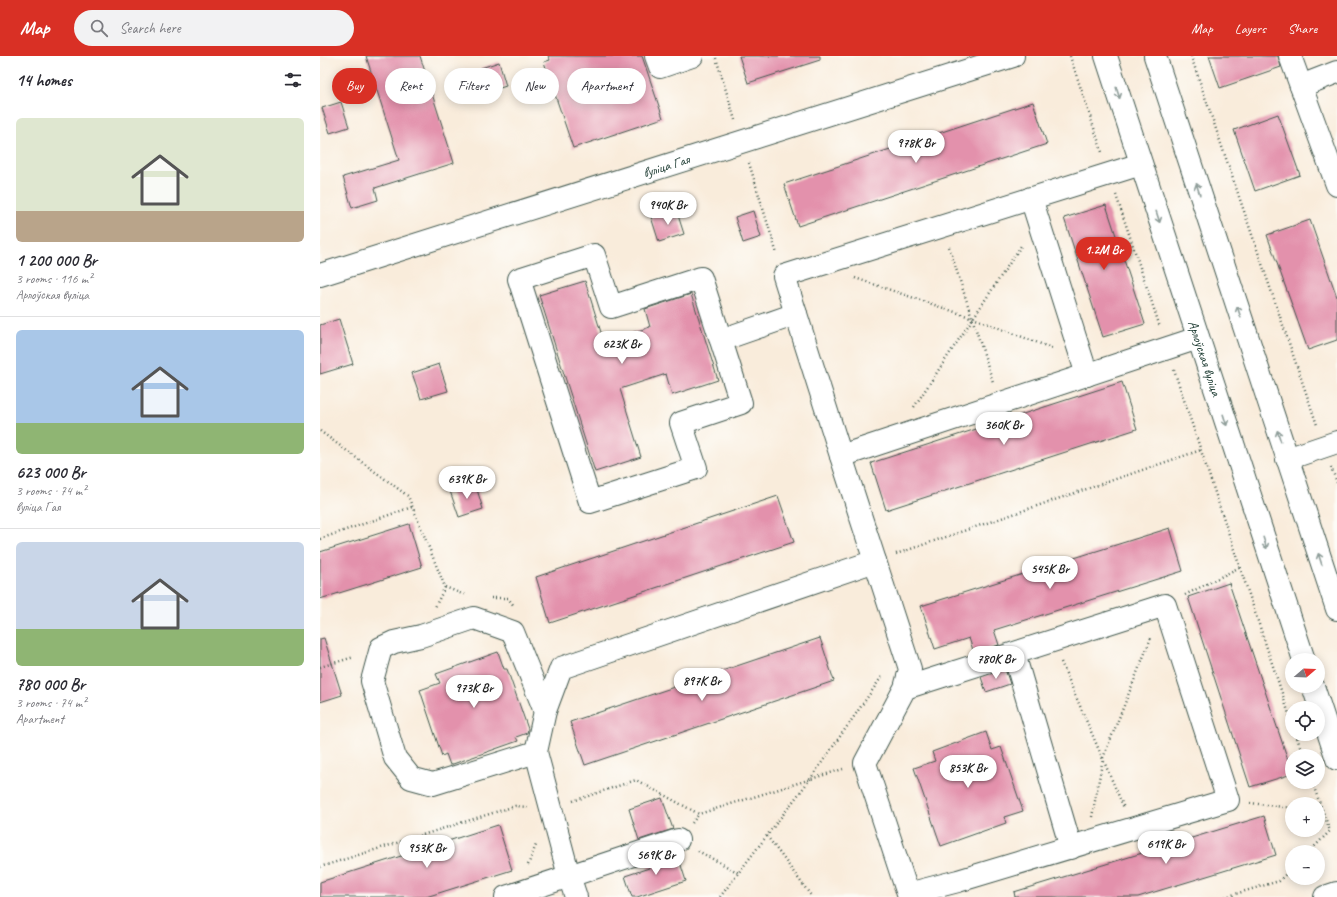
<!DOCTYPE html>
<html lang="en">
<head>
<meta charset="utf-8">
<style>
  body { margin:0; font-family:Caveat,sans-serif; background:#f2f2f3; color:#2b2b33; height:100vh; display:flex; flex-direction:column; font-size:15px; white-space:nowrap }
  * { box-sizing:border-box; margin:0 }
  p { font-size:13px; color:#7c7c81 }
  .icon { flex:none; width:22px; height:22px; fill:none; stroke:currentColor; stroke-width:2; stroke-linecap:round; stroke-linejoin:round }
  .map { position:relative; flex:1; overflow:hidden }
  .details { display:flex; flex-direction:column; background:#fff; width:320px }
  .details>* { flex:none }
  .top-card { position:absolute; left:12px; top:12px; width:380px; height:36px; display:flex; gap:8px }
  .needle { width:26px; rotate:71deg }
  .fabs { position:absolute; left:965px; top:597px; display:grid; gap:8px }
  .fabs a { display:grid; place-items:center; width:40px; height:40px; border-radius:50%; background:#fff; box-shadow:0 2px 10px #0003; font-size:20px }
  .price { position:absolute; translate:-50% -34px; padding:0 9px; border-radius:14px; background:#fff; color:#222; font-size:13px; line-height:26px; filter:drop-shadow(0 1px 2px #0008) }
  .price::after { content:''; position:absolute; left:50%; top:24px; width:12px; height:9px; margin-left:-6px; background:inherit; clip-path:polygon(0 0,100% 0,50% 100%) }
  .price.current { background:#d93025; color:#fff }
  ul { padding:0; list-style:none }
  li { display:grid; align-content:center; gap:8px; height:212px; padding:0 16px }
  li+li { border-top:1px solid #e1e1e2 }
  li span { display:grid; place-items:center; height:124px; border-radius:6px; color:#555 }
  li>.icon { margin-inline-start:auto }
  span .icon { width:72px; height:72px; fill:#fffc; stroke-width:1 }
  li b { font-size:17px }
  h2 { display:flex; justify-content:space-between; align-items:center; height:48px; padding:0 16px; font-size:17px }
  .tag { padding:0 14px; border-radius:18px; background:#fff; box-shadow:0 2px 10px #0003; font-size:14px; line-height:36px }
  .tag.current { background:#d93025; color:#fff }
  header { display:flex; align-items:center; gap:24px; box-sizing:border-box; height:56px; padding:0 20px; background:#d93025; color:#fff }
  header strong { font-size:19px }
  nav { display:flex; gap:22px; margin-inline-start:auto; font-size:14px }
  .search { width:280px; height:36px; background:#f2f2f3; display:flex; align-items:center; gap:10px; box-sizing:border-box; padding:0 14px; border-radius:22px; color:#7c7c81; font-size:15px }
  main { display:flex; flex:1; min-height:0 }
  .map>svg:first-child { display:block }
  .building { fill:#e391ac }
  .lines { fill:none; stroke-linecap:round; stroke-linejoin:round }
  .minor-casing { stroke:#40574d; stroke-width:24 }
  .major-casing { stroke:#40574d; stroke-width:24 }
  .path { stroke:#40574d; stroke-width:2.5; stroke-dasharray:1 3; stroke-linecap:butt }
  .minor { stroke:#fff; stroke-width:22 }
  .major { stroke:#fff; stroke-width:22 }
  .oneway { stroke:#8f9e9a }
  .labels { text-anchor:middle; stroke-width:3; stroke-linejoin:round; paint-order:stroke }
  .street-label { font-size:14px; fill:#1f3d34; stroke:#fdfcf7 }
</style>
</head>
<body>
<header>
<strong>Map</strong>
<div class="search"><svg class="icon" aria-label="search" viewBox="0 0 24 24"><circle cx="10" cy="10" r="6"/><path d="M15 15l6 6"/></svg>Search here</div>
<nav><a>Map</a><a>Layers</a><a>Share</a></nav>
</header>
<main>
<section class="details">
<h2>14 homes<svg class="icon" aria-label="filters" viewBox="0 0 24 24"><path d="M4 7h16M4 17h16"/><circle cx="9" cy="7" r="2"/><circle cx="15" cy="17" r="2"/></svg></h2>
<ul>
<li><span style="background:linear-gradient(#dfe7d0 75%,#b9a48a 0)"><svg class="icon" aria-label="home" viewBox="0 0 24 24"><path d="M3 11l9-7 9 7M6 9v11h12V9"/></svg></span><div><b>1 200 000 Br</b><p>3 rooms · 116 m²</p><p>Арлоўская вуліца</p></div></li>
<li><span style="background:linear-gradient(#a9c7e8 75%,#8fb573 0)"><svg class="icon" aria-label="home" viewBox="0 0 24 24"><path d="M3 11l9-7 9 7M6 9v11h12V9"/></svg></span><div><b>623 000 Br</b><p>3 rooms · 74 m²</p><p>вуліца Гая</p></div></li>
<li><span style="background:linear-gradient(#c9d6e8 70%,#8fb573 0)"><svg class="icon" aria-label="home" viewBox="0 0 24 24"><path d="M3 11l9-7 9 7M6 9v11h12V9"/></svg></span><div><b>780 000 Br</b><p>3 rooms · 74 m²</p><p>Apartment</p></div></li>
</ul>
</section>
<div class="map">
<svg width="1017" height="841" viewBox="0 0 1017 841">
  <rect width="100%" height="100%" fill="#fdfcf7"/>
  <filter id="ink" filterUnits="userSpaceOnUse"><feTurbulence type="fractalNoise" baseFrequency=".025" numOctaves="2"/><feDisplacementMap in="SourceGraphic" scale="8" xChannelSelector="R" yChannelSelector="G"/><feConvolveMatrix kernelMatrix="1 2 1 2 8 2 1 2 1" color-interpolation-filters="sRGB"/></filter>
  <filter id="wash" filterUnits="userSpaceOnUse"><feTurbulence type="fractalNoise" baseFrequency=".012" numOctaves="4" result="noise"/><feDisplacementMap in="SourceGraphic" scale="16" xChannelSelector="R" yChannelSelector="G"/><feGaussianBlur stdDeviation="0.9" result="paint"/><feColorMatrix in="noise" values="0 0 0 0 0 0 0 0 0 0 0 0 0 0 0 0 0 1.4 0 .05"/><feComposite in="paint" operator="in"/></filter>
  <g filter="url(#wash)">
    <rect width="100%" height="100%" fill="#f9ecdb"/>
    <g id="blocks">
      <!-- building -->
      <g class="building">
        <path d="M46,0H100L134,107L55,132L58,144L32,152L23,121L79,104Z"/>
        <path d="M228,0H322L343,62L253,92L224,6L230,4Z"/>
        <path d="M419,0H500V4L428,27Z"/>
        <path d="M889,0H958L961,11L900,32Z"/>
        <path d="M179,6L186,30L168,36L161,12Z"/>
        <path d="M21,46L29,71L10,77L2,52Z"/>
        <path d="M713,46L727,88L478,170L464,128Z"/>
        <path d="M958,58L980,119L935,135L914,74Z"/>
        <path d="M786,149L825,268L783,281L744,162Z"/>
        <path d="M356,153L364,178L339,186L331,161Z"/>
        <path d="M433,155L441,181L423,187L415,161Z"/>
        <path d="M990,164L1017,241V284L988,294L947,179Z"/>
        <path d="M265,225L284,286L330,271L325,253L371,238L398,324L352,339L346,318L300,333L321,401L275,416L219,239Z"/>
        <path d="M19,263L33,308L0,318V269Z"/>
        <path d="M119,308L128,335L101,343L92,317Z"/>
        <path d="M802,326L817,373L566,454L551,407Z"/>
        <path d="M155,427L163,453L139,461L130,435Z"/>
        <path d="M458,440L474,486L230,567L216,521Z"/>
        <path d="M89,468L102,511L0,543V496Z"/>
        <path d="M850,472L863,515L674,574L679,589L654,597L649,582L615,593L601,550Z"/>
        <path d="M909,527L972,716V718L930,731L868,541Z"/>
        <path d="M4,582L22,639L0,646V583Z"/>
        <path d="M500,582L514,625L265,709L250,666Z"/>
        <path d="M178,596L184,613H187L208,673L207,677L196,681L198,685L130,709L126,698L122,700L100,634L120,627L116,618Z"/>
        <path d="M685,613L690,628L666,636L661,621Z"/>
        <path d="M666,676L672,694L681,691L703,755L684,761L686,767L621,790L594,712L615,705L612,696Z"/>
        <path d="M342,742L353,773L319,784L309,753Z"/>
        <path d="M944,760L956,799L818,841H695L694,836Z"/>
        <path d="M178,769L192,814L106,841H0V826Z"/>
        <path d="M357,797L366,825L317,841H312L305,820L329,812L327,807Z"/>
      </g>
    </g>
  </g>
  <g filter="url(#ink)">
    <use href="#blocks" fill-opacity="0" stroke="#40574d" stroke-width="1"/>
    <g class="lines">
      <!-- minor casing -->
      <g class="minor-casing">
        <g id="minor">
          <path d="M336,0L340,11L372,0"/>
          <path d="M970,0L1017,129"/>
          <path d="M981,30L1017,16"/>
          <path d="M821,108L464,220L521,400L878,282"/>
          <path d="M711,142L767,319"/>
          <path d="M274,199L291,251L381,222L421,347L361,367L376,412L270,446L199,223Z"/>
          <path id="s1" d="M0,219L693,0"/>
          <path d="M401,284L476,258"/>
          <path d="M967,403L1017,386"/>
          <path d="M555,505L590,613L585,632L545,707L588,838L638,825L908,744L845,549L585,632"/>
          <path d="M694,598L751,792"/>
          <path d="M216,696L113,728L91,722L75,702L52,625L61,592L74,586L101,580L154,562L193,576L225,655"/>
          <path d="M186,841L358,784"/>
          <path d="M256,841L249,820L216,696L225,655L241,612L555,505L521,400"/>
        </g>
      </g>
      <!-- major casing -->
      <g class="major-casing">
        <g id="major">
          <path id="s2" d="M786,0L984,604"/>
          <path d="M835,0L1017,553"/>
          <path d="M993,630L1017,703"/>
          <path d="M1005,841L1017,837"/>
        </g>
      </g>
      <!-- path -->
      <g class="path">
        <path d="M750,0L782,96"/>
        <path d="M871,0L997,369"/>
        <path d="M396,2L415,64"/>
        <path d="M429,107L457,198"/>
        <path d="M796,139L840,271"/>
        <path d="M629,191L673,326"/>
        <path d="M535,222L653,262L734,293"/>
        <path d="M854,314L972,667"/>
        <path d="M594,351L701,190"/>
        <path d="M0,375L88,440L125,531L115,551"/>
        <path d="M1011,411L1017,427"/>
        <path d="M0,483L92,451"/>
        <path d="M576,498L881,394"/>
        <path d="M125,531L147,540"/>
        <path d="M865,539L920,511"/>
        <path d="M171,542H188L194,550"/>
        <path d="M741,606L804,752"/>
        <path d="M0,611L34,601"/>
        <path d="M976,678L983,700"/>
        <path d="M253,745L316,724L379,758L523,713"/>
        <path d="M930,747L972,752"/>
        <path d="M772,761L783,702L831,582"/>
        <path d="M372,767L379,758"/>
        <path d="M447,780L492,841"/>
        <path d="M378,795L419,817"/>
        <path d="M989,796L1010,775L992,726"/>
        <path d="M208,809L216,789"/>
        <path d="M0,811L195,750L208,751"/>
        <path d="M400,841L491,722L563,619"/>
        <path d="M905,841L959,825L972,812"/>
      </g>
      <!-- minor -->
      <use href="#minor" class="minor"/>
      <!-- major -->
      <use href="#major" class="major"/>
    </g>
    <!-- one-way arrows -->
    <defs><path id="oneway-shaft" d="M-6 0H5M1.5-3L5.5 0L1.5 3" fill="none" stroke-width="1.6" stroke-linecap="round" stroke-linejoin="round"/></defs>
    <g class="oneway">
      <use href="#oneway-shaft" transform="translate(798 37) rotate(72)"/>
      <use href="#oneway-shaft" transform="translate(878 133) rotate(-108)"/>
      <use href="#oneway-shaft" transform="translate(838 161) rotate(72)"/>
      <use href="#oneway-shaft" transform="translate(919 256) rotate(-108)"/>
      <use href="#oneway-shaft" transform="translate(905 364) rotate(72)"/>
      <use href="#oneway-shaft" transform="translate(959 380) rotate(-108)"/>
      <use href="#oneway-shaft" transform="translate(945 487) rotate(72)"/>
      <use href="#oneway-shaft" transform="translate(1000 503) rotate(-108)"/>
    </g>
  </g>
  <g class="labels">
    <!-- street labels -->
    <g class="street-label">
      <text dy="5" stroke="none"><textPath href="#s1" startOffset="363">вуліца Гая</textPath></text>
      <text dy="5" stroke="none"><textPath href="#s2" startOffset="318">Арлоўская вуліца</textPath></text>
    </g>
  </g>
</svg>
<div class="fabs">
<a><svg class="needle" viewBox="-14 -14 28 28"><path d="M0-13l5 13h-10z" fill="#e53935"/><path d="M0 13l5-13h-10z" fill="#7c7c81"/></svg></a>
<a><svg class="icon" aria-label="locate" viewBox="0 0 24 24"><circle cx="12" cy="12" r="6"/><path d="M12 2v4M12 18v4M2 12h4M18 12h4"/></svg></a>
<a><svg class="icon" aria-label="layers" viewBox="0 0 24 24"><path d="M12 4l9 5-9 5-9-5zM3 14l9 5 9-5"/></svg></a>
<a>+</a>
<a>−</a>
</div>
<b class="price" style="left:596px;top:108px">978K Br</b>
<b class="price" style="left:348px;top:170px">940K Br</b>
<b class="price current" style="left:784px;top:215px">1.2M Br</b>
<b class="price" style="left:302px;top:309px">623K Br</b>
<b class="price" style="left:684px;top:390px">360K Br</b>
<b class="price" style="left:147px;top:444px">639K Br</b>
<b class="price" style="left:730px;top:534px">545K Br</b>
<b class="price" style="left:676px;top:624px">780K Br</b>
<b class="price" style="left:382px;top:646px">897K Br</b>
<b class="price" style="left:154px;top:653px">973K Br</b>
<b class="price" style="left:648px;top:733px">853K Br</b>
<b class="price" style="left:846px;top:809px">619K Br</b>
<b class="price" style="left:107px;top:813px">953K Br</b>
<b class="price" style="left:336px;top:820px">569K Br</b>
<div class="top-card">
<a class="tag current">Buy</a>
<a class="tag">Rent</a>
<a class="tag">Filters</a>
<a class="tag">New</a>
<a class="tag">Apartment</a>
</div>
</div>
</main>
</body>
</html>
